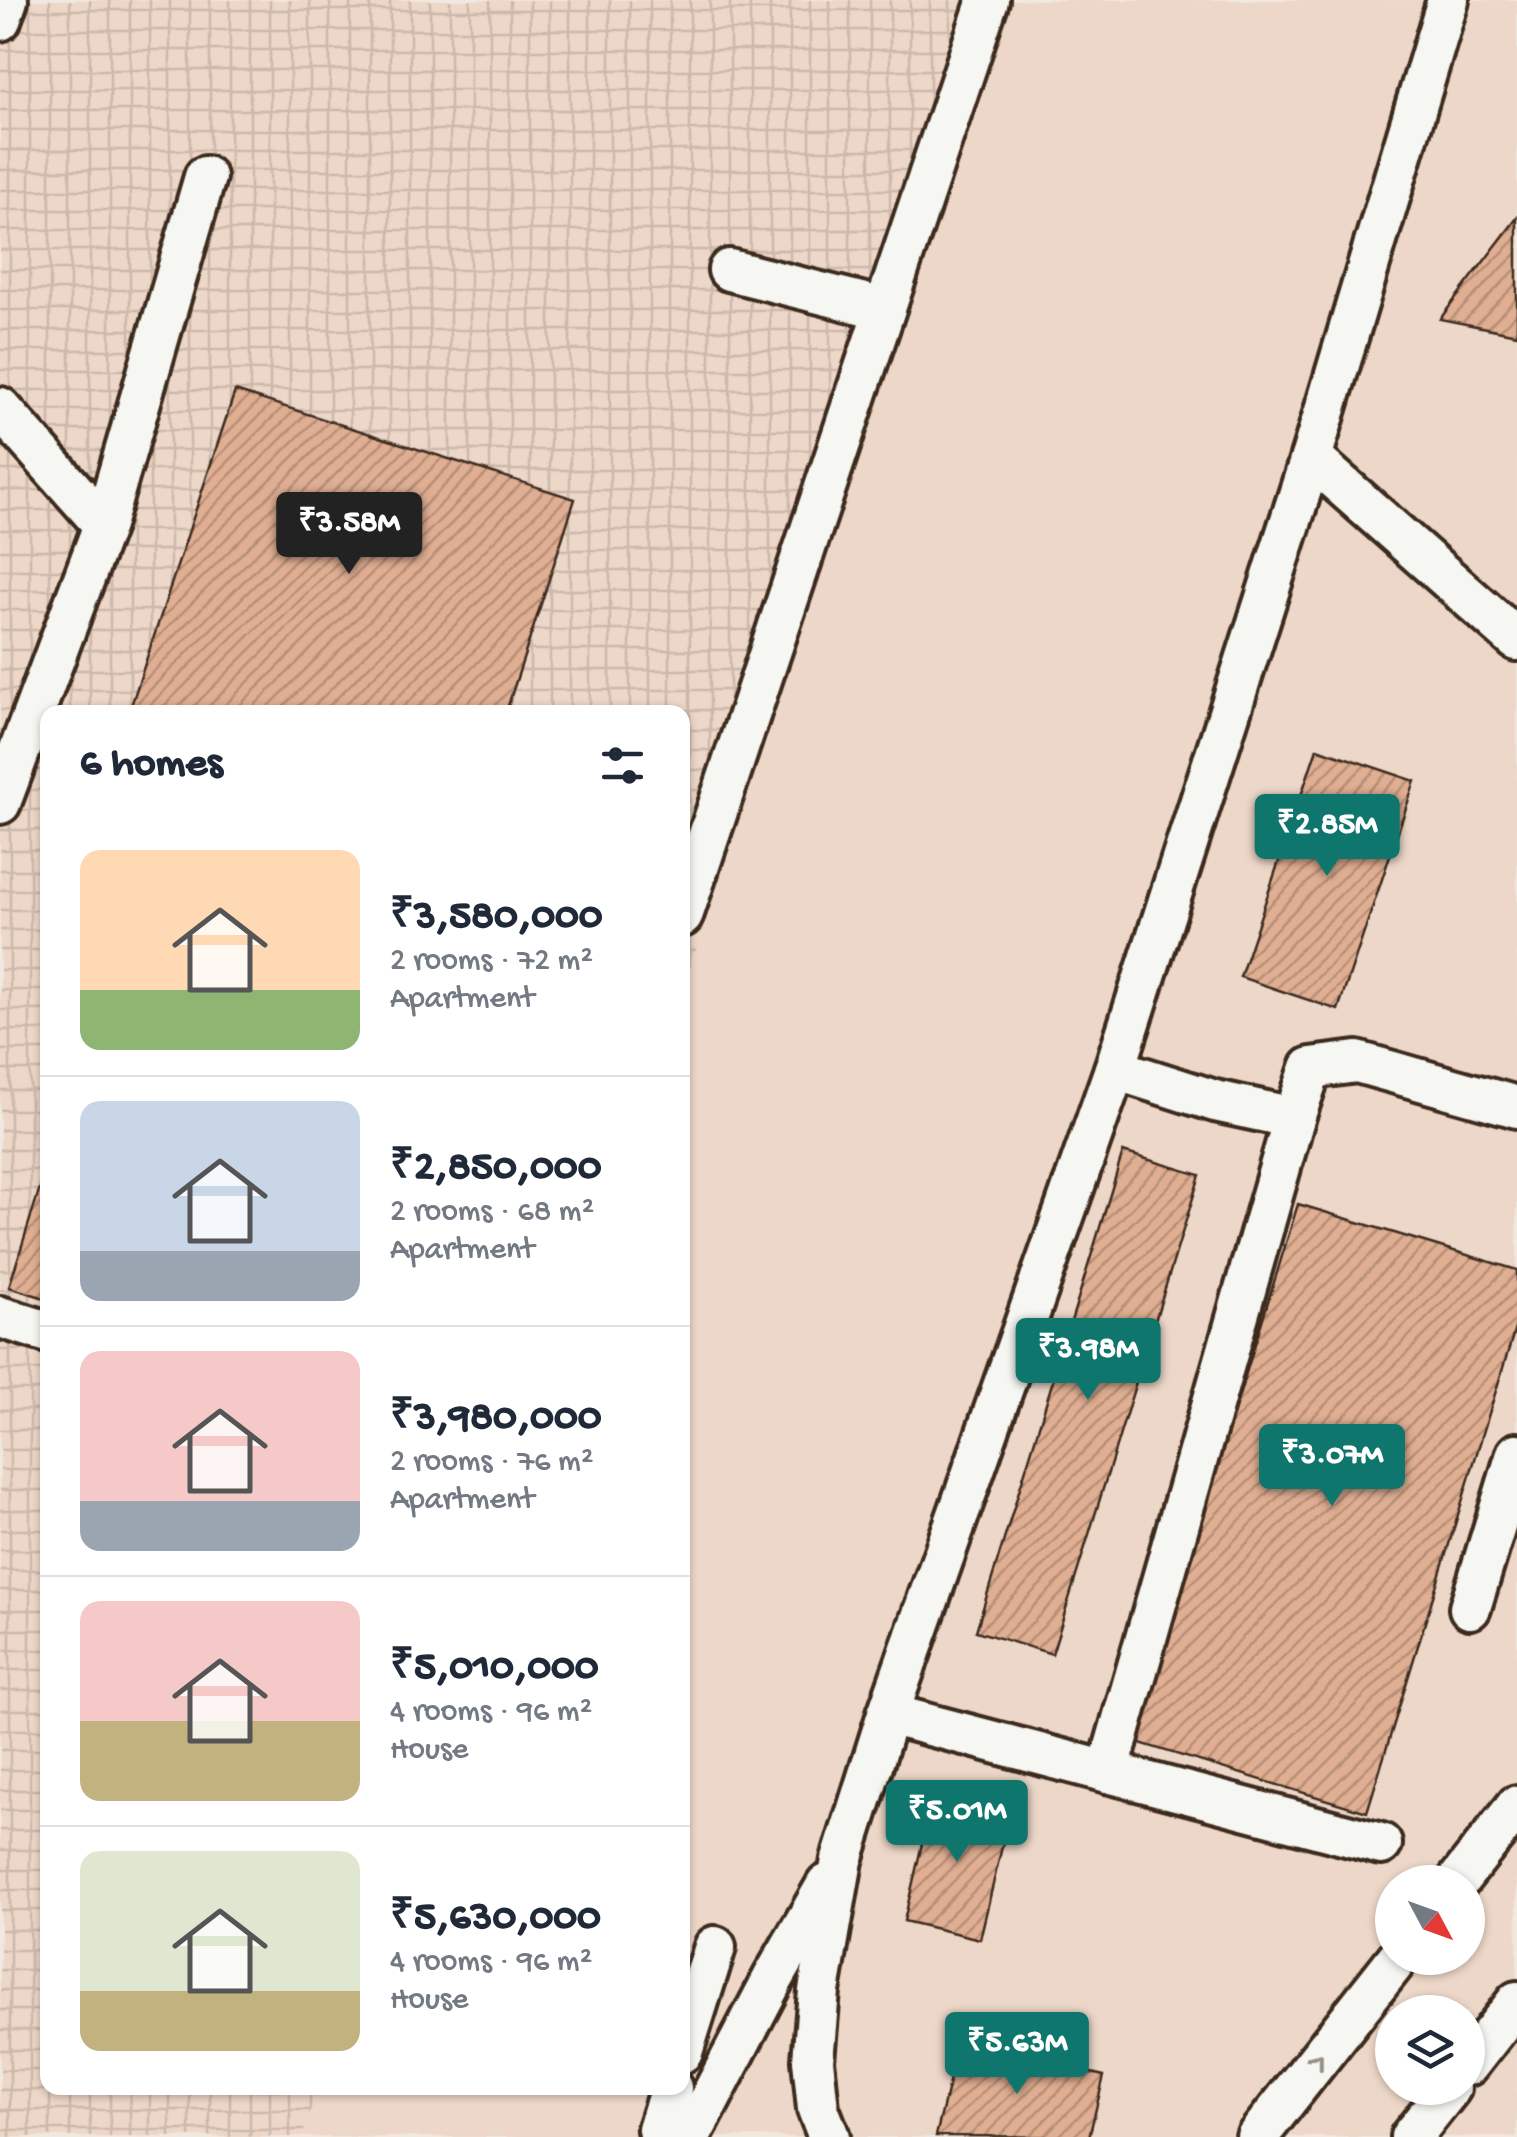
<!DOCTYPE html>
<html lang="en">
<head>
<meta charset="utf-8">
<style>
  body { margin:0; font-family:"Gochi Hand",sans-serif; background:#f2f2f3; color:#1f2937; height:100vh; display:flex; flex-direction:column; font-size:38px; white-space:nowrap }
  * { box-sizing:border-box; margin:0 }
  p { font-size:32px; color:#747a83 }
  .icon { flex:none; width:55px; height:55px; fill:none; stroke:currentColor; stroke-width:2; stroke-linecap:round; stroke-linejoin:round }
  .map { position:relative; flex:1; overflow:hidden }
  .drawer { position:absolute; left:40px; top:705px; width:650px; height:1390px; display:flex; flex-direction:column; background:#fff; border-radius:20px; box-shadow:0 2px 8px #0004 }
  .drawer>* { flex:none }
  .needle { width:65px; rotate:131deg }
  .fabs { position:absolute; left:1375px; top:1865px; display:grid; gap:20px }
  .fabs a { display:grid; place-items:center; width:110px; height:110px; border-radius:50%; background:#fff; box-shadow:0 2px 8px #0004; font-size:50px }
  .price { position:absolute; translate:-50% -85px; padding:0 22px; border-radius:10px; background:#0f766e; color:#fff; font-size:32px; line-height:65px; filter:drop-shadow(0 2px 5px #0008) }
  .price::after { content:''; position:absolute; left:50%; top:60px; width:30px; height:22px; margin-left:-15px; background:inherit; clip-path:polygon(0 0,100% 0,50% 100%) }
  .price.selected { background:#222; color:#fff }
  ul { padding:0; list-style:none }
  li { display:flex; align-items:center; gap:30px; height:250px; padding:0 40px }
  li+li { border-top:2px solid #e0e1e3 }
  li span { display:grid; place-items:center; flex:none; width:280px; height:200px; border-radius:20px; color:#555 }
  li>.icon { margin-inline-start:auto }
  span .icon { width:120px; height:120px; fill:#fffc; stroke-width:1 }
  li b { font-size:42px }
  h2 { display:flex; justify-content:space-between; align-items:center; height:120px; padding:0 40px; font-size:42px }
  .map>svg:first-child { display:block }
  .built { fill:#edd7c8; fill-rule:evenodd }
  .industrial { fill:url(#industrial-grid) }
  .building { fill:url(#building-hatch); stroke:#3b2a1e; stroke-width:2.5 }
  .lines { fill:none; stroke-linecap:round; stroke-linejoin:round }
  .minor-casing { stroke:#3b2a1e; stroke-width:48 }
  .minor { stroke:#f6f6f2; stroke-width:40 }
  .oneway { stroke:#989088 }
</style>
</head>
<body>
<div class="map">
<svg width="1517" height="2137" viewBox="0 0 1517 2137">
  <defs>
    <pattern id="industrial-grid" width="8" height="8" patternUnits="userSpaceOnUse" patternTransform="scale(2.5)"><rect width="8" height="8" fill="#edd7c8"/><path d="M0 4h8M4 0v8" fill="none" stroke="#ccb9ab"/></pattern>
    <pattern id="building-hatch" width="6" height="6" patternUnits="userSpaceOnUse" patternTransform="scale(2.5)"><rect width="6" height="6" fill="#e0ae92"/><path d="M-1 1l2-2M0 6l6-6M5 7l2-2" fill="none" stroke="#b78e77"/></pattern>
  </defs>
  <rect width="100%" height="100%" fill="#f2e8df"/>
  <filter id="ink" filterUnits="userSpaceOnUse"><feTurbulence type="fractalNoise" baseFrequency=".01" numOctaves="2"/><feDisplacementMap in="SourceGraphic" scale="20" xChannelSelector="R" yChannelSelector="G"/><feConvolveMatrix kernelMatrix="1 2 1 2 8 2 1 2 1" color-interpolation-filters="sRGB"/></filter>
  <g filter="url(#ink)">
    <!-- built -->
    <path class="built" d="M1011,0H1517V2137H302L318,2088H682L683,990ZM1392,1882H1468V1958H1392ZM1392,2012H1468V2088H1392Z"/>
    <!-- industrial -->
    <path class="industrial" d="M0,0H1011L683,990L682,712H48V2088H318L302,2137H0Z"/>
    <!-- building -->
    <g class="building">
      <path d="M1517,218V334L1440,319Z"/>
      <path d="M235,391L575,499L506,712H129Z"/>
      <path d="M1317,748L1415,781L1338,1010L1240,977Z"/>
      <path d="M1123,1152L1200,1175L1052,1654L976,1631Z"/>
      <path d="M48,1162V1299L9,1287Z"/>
      <path d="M1298,1204L1517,1270V1322L1367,1812L1133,1741Z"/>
      <path d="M934,1792L1011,1809L980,1939L904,1921Z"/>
      <path d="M959,2042L1104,2076L1089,2137L936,2136Z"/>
    </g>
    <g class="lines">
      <!-- minor casing -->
      <g class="minor-casing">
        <g id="minor">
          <path d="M0,20L7,0"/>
          <path d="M729,270L884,309"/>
          <path d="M0,408L104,525L0,803"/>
          <path d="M1311,458L1517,640"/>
          <path d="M104,525L205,177"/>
          <path d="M682,916L988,0"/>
          <path d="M1115,1069L1215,1101L1294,1118L1311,1068L1357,1062L1517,1107"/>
          <path d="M0,1317L48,1332"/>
          <path d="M1470,1608L1517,1454"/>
          <path d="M888,1714L1381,1844"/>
          <path d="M1108,1772L1294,1118"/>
          <path d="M1457,1882L1517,1806"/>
          <path d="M682,2052L715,1947"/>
          <path d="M1468,2065L1517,2002"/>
          <path d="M664,2137L658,2129L671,2088"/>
          <path d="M690,2137L774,1977L827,1885"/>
          <path d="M829,2137L818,2109L813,2060L819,1991L842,1860L888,1714L1115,1069L1311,458L1448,0"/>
          <path d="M1257,2137L1398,1958"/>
          <path d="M1411,2137L1450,2088"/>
        </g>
      </g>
      <!-- minor -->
      <use href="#minor" class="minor"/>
    </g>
    <!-- one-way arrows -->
    <defs><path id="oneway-chevron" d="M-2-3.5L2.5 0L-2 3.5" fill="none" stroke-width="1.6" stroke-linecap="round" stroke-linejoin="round" transform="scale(2.5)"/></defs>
    <use class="oneway" href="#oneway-chevron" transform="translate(1317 2060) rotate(-52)"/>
  </g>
</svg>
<div class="fabs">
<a><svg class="needle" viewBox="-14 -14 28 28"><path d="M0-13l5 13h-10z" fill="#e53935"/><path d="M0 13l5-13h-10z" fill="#747a83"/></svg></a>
<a><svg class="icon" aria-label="layers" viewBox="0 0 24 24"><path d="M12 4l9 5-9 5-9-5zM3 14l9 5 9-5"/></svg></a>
</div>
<b class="price selected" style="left:349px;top:577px">₹3.58M</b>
<b class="price" style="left:1327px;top:879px">₹2.85M</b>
<b class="price" style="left:1088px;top:1403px">₹3.98M</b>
<b class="price" style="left:1332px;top:1509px">₹3.07M</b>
<b class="price" style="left:957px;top:1865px">₹5.01M</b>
<b class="price" style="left:1017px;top:2097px">₹5.63M</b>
<section class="drawer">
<h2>6 homes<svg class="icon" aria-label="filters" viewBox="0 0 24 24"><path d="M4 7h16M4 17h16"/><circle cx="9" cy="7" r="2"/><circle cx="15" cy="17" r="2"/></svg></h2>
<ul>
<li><span style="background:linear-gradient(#ffd9b3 70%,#8fb573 0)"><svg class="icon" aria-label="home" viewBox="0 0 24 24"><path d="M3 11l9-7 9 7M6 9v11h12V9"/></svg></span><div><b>₹3,580,000</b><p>2 rooms · 72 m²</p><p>Apartment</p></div></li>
<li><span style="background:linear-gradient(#c9d6e8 75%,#9aa5b1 0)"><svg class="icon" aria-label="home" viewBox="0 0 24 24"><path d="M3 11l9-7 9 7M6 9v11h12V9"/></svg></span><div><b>₹2,850,000</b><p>2 rooms · 68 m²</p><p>Apartment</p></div></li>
<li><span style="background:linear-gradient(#f6c9c9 75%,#9aa5b1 0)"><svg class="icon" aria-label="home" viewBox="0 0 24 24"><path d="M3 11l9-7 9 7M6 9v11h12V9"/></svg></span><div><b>₹3,980,000</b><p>2 rooms · 76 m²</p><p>Apartment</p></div></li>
<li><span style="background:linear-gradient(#f6c9c9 60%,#c2b280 0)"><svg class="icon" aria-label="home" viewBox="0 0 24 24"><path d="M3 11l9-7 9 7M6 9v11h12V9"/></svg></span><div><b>₹5,010,000</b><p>4 rooms · 96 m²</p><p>House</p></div></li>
<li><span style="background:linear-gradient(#dfe7d0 70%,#c2b280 0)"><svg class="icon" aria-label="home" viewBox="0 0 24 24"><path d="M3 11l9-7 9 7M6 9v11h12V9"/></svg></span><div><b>₹5,630,000</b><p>4 rooms · 96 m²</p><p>House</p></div></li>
</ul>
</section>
</div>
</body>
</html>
